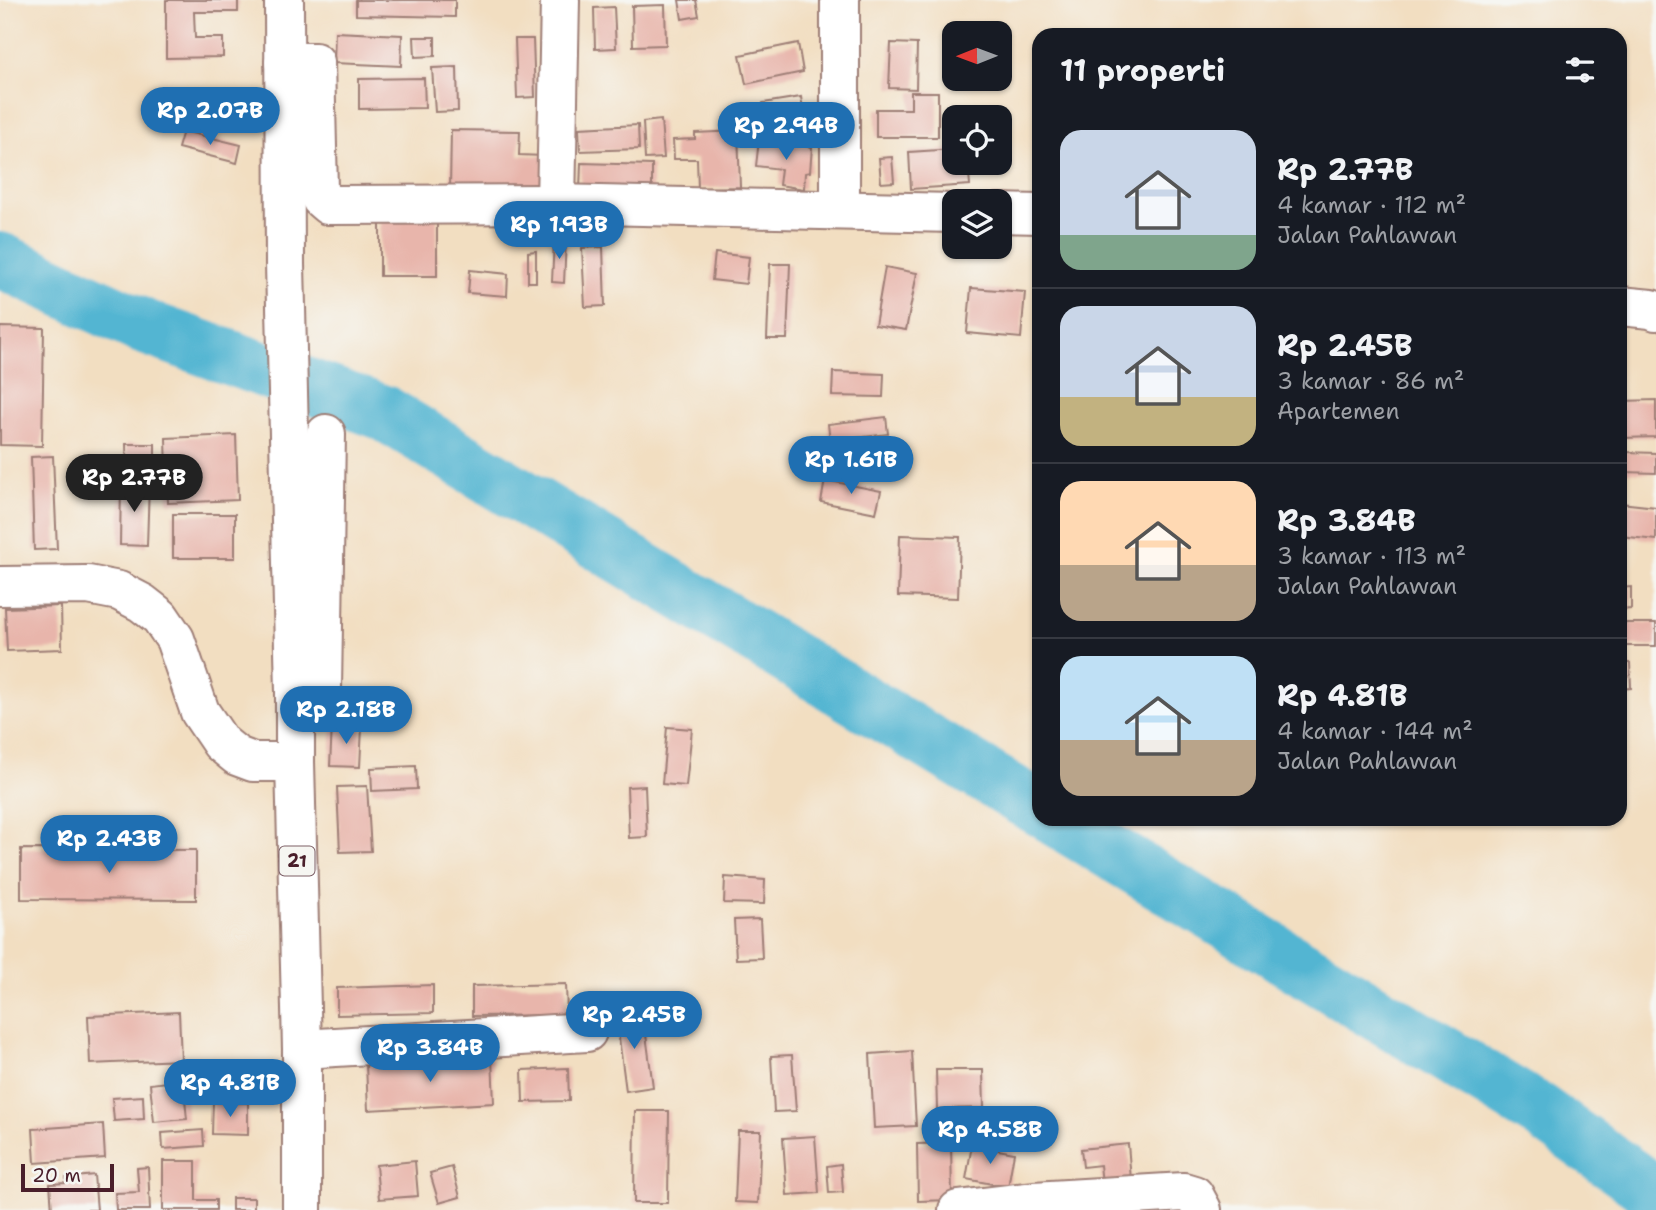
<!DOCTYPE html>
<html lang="id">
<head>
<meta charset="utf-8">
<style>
  body { margin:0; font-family:"Shantell Sans",sans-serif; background:#242831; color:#f1f3f6; height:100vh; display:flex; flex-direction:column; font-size:26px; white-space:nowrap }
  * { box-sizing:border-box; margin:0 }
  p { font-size:23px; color:#9ea1a6 }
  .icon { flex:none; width:38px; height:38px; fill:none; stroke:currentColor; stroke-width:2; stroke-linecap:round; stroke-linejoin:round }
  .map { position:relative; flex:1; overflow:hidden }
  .details { position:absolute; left:1032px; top:28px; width:595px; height:798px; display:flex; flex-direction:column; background:#171b24; border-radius:21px; box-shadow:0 2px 5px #0004 }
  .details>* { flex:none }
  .needle { width:46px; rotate:269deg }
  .controls { position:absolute; left:942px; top:21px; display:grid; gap:14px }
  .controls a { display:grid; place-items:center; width:70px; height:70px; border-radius:14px; background:#171b24; box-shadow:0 2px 5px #0004; font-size:35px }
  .scale { position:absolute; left:21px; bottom:18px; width:93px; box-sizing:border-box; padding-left:7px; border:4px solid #4a1f2b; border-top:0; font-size:19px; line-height:24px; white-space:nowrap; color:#4a1f2b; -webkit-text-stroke:5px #f6f6f2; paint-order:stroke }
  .price { position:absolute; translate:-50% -60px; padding:0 16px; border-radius:24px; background:#1f6fb2; color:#fff; font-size:23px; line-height:46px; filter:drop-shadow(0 2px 4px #0008) }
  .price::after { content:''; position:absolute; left:50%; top:42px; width:21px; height:16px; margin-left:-10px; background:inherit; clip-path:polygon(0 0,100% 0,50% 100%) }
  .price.selected { background:#222; color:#fff }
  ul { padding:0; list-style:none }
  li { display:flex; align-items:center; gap:21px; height:175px; padding:0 28px }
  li+li { border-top:2px solid #363941 }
  li span { display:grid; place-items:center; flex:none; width:196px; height:140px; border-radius:21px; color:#555 }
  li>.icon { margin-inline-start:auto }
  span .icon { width:84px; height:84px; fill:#fffc; stroke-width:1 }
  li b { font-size:30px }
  h2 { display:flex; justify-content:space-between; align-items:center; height:84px; padding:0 28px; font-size:30px }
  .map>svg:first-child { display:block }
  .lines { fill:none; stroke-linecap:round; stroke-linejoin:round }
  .river { stroke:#53b5d2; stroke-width:56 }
  .building { fill:#e8b5ab }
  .minor-casing { stroke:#9e7e76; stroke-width:42 }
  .highway-casing { stroke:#9e7e76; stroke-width:42 }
  .minor { stroke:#fff; stroke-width:38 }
  .highway { stroke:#fff; stroke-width:38 }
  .labels { text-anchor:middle; stroke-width:6; stroke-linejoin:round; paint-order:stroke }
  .shield { fill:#f6f6f2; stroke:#7e6067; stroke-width:2 }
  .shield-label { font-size:18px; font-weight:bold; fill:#4a1f2b }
</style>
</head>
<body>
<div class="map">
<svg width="1656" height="1210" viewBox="0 0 1656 1210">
  <rect width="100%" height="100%" fill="#f6f6f2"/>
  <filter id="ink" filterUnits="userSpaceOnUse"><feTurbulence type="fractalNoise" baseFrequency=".0143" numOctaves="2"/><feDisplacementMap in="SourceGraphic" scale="14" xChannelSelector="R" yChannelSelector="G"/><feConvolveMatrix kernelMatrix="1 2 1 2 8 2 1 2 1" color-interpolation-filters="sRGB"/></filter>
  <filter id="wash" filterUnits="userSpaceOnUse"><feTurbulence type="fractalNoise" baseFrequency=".00686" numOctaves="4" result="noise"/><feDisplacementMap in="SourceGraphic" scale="28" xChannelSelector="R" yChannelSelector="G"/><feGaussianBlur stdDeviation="1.57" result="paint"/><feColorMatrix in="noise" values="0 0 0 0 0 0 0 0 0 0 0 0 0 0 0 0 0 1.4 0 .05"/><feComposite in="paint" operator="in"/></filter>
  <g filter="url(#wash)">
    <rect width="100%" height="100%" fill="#f2dec1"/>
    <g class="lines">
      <!-- river -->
      <g class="river">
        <path d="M0,260L142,326L384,413L1040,809"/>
        <path d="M1056,819L1539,1111L1656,1194"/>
      </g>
    </g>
    <g id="blocks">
      <!-- building -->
      <g class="building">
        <path d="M166,0H238V12H194L195,38H223V57L166,58Z"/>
        <path d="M356,0H455V17L356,15Z"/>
        <path d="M679,0H696L699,16L682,19Z"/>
        <path d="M665,5L666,45L633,46L632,6Z"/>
        <path d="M614,7L616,48L595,49L594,8Z"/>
        <path d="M335,32L402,35L401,66L334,63Z"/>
        <path d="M414,37H435V56L415,57Z"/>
        <path d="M515,39H533L535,97L517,98Z"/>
        <path d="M798,43L803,72L746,84L740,55Z"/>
        <path d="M891,43L917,44L916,89L889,88Z"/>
        <path d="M457,67L458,111L435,112L432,68Z"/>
        <path d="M424,78L425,108L359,109V79Z"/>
        <path d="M911,92H938V137H876V109H911Z"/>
        <path d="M801,97L805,123L767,129L763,103Z"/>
        <path d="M661,120L664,158L645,159L643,122Z"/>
        <path d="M638,125L639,149L580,151L579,128Z"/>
        <path d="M451,130L520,131L519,155L544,156L543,192L450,190Z"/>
        <path d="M183,131L241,145L237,163L178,148Z"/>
        <path d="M738,131L740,187L698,188L697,159H674L673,140L695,139V133Z"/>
        <path d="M759,140L812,147L810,172L805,173L804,189L779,185L781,169L756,166Z"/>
        <path d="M954,149V163H968L970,185L911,189L909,152Z"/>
        <path d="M892,157L894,182L881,183L879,158Z"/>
        <path d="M581,163L652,165V193L580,190Z"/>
        <rect x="380" y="217" width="57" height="59"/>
        <path d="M554,239L566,240L564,283L552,282Z"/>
        <path d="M603,247L605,306L585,307L582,248Z"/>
        <path d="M536,251V282H528V252Z"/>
        <path d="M715,253L749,257L746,284L712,280Z"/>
        <path d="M770,264H790L787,339H767Z"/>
        <path d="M885,267L917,273L906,330L875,325Z"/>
        <path d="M470,270L508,274L507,296L468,293Z"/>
        <path d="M971,288L1025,292L1021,338L967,333Z"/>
        <path d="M0,327L44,328L42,446L0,445Z"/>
        <path d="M833,372L884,374L883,397L832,396Z"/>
        <path d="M1656,400V437L1622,438V401Z"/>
        <path d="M886,417L888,434L830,441L828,424Z"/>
        <path d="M236,435L238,500L168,503L166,438Z"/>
        <path d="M126,444H155V470H127Z"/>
        <path d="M1625,452L1656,453V473L1625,472Z"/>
        <path d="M53,456L57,549L34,550L31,457Z"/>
        <path d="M825,480L881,491L876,513L821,502Z"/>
        <path d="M121,483L149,484L147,546L120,545Z"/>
        <path d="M1620,503L1656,507V540L1620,536Z"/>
        <rect x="173" y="514" width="62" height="44"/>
        <path d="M900,535L960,537L958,598L898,596Z"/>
        <path d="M1631,587V609L1620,610V588Z"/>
        <path d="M61,606L62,649L7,651L5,608Z"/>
        <rect x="1620" y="623" width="36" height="23"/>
        <path d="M1620,663H1630L1631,688L1620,689Z"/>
        <path d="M332,725L362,727L360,767L330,766Z"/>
        <path d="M667,727L692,729L686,786L662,784Z"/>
        <path d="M416,766L417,789L372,791L371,768Z"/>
        <path d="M367,786L371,851L340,852L337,787Z"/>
        <path d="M645,786L647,837L629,838L627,787Z"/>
        <path d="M21,849L196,850V900L21,899Z"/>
        <path d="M725,877L765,880L764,904L724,903Z"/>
        <path d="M760,919L762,958L736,959L734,920Z"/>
        <path d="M566,984L567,1015L472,1016V986Z"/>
        <path d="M433,985V1013L337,1015V988Z"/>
        <path d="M179,1012L181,1060L90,1064L88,1016Z"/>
        <path d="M643,1012L653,1087L626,1091L616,1015Z"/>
        <path d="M912,1051L916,1126L874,1128L870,1054Z"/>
        <path d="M792,1055L796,1111L774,1112L771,1056Z"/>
        <path d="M492,1058L494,1103L368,1110L366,1064Z"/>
        <path d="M568,1068L569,1101L523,1102L522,1070Z"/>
        <path d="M936,1070H983L984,1108L937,1109Z"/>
        <path d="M183,1080L187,1119L154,1122L150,1084Z"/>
        <path d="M143,1096L144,1119L114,1121L112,1098Z"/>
        <path d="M213,1102L248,1103V1135L212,1134Z"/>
        <path d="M635,1111H669L668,1203H634Z"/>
        <path d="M103,1124L105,1158L35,1163L33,1129Z"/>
        <path d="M203,1130L204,1146L163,1149L162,1133Z"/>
        <path d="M738,1131H761L758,1203L735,1202Z"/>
        <path d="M815,1136L819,1193L787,1195L783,1138Z"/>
        <path d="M951,1143L952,1200L918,1201L917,1144Z"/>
        <path d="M1128,1144L1131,1180L1102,1183L1100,1165L1083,1167L1081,1149Z"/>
        <path d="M972,1145L1014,1153L1008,1187L966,1179Z"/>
        <path d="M163,1161H196V1200H216V1210H163Z"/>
        <path d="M415,1161L418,1196L379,1199L376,1165Z"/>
        <path d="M841,1164L843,1192L829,1193L827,1166Z"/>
        <path d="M148,1167L150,1210H116L115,1193L139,1192L137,1168Z"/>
        <path d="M452,1167L460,1197L439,1203L430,1173Z"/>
        <path d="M94,1175L97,1210H52L50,1184L66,1183V1178Z"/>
        <rect x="232" y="1198" width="22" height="12"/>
      </g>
    </g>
  </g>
  <g filter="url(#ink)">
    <use href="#blocks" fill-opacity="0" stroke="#9e7e76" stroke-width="2"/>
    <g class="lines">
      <!-- minor casing -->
      <g class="minor-casing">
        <g id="minor">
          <path d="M284,62H315L318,190L321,199L328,205L556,204L954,213"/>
          <path d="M556,204L560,0"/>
          <path d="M840,210V0"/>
          <path d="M999,213L1040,214"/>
          <path d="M1620,306L1651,309L1656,311"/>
          <path d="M0,586L88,585L119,591L142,603L160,617L175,639L200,712L221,743L237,756L253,762H295"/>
          <path d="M295,692L322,689L326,434"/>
          <path d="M302,1049L587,1032"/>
          <path d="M958,1210L1034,1201L1184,1192L1194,1195L1202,1210"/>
        </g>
      </g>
      <!-- highway casing -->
      <g class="highway-casing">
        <path id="highway" d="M284,0L285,264L295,692V762L302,1049V1210"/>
      </g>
      <!-- minor -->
      <use href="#minor" class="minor"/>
      <!-- highway -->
      <use href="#highway" class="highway"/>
    </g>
  </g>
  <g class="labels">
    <!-- shield labels -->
    <rect class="shield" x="279.5" y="846.5" width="35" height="29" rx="5"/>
    <g class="shield-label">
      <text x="297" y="867">21</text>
    </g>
  </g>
</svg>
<div class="controls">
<a><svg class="needle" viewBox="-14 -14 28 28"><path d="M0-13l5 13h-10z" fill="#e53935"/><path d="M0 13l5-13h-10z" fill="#9ea1a6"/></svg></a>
<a><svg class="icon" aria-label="locate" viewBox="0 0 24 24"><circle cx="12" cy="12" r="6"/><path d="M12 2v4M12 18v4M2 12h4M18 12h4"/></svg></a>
<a><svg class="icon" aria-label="layers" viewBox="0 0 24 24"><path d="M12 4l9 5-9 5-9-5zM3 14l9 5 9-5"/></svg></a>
</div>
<div class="scale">20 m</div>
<b class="price" style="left:210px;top:147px">Rp 2.07B</b>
<b class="price" style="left:786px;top:162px">Rp 2.94B</b>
<b class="price" style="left:559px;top:261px">Rp 1.93B</b>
<b class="price" style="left:851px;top:496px">Rp 1.61B</b>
<b class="price selected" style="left:134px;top:514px">Rp 2.77B</b>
<b class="price" style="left:346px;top:746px">Rp 2.18B</b>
<b class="price" style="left:109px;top:875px">Rp 2.43B</b>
<b class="price" style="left:634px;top:1051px">Rp 2.45B</b>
<b class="price" style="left:430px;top:1084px">Rp 3.84B</b>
<b class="price" style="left:230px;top:1119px">Rp 4.81B</b>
<b class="price" style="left:990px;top:1166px">Rp 4.58B</b>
<section class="details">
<h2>11 properti<svg class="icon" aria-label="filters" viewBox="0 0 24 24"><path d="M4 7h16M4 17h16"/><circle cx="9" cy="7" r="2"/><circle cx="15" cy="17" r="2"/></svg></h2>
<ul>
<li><span style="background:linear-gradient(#c9d6e8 75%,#7fa58c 0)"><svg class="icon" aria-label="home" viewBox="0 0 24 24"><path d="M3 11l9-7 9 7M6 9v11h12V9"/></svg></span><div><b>Rp 2.77B</b><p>4 kamar · 112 m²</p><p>Jalan Pahlawan</p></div></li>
<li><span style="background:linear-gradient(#c9d6e8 65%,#c2b280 0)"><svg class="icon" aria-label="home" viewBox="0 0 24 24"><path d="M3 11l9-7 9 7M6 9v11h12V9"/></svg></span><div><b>Rp 2.45B</b><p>3 kamar · 86 m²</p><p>Apartemen</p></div></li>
<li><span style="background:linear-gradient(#ffd9b3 60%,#b9a48a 0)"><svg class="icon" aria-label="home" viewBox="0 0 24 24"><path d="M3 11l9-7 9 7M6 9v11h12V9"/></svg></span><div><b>Rp 3.84B</b><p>3 kamar · 113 m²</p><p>Jalan Pahlawan</p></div></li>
<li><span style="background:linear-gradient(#bfe0f5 60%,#b9a48a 0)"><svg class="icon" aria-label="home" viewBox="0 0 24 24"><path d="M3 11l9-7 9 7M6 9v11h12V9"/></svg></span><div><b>Rp 4.81B</b><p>4 kamar · 144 m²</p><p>Jalan Pahlawan</p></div></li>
</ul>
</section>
</div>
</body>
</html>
